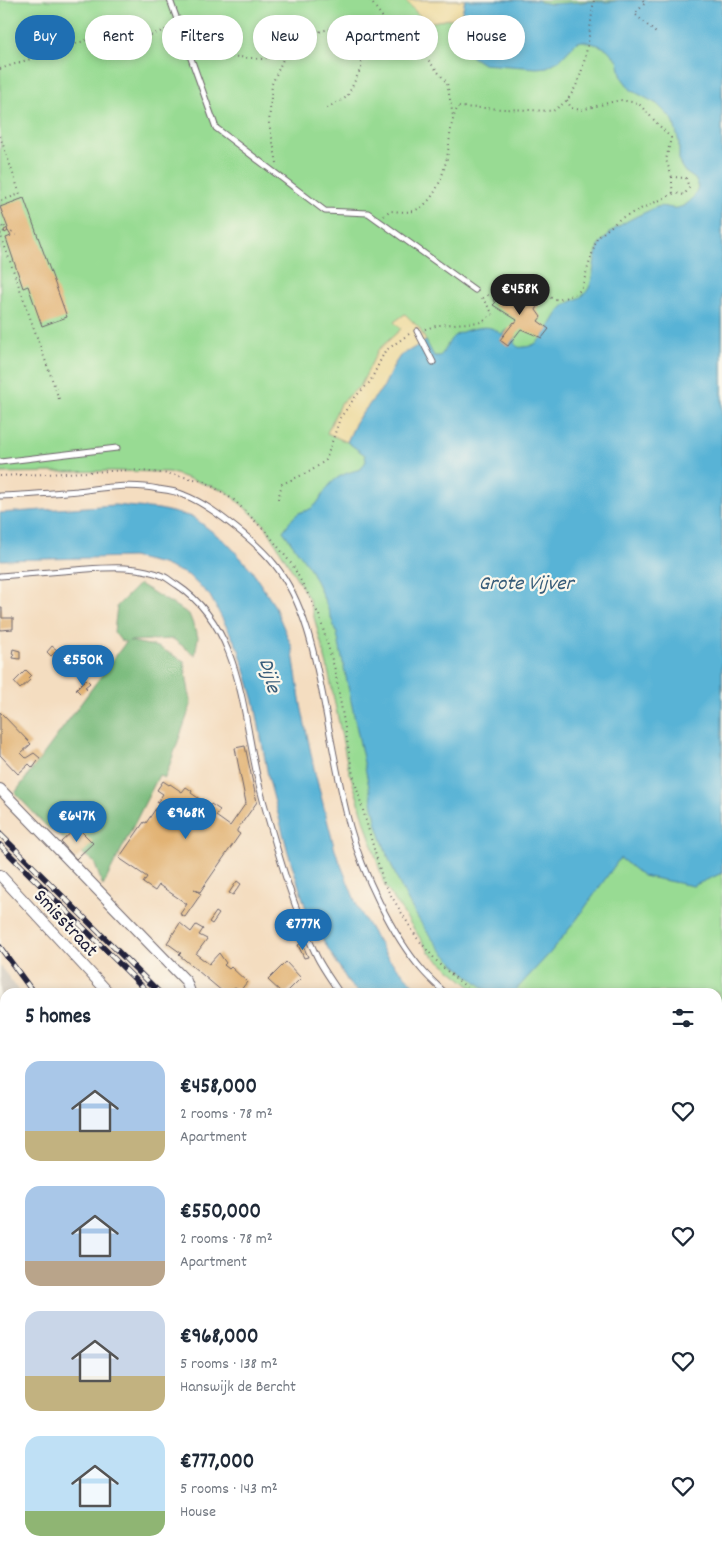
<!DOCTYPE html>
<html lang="en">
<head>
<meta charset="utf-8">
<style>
  body { margin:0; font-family:Dekko,sans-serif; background:#f6f6f7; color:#1f2937; height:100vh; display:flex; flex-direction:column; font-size:19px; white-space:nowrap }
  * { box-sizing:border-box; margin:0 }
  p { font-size:16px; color:#747a83 }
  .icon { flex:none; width:28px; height:28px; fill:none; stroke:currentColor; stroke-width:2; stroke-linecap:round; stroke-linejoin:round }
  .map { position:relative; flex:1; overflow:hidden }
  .details { position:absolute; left:0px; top:988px; width:722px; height:571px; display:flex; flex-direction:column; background:#fff; border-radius:15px 15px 0 0; box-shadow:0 2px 8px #0003 }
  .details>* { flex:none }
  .hud { position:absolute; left:15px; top:15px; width:692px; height:45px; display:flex; gap:10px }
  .price { position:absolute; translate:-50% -42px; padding:0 11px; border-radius:18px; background:#1f6fb2; color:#fff; font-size:16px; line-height:32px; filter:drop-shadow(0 1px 2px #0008) }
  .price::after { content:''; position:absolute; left:50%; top:30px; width:15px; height:11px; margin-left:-8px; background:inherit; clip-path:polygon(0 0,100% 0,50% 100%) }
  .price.selected { background:#222; color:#fff }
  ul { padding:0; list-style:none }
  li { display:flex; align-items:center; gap:15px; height:125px; padding:0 25px }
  li span { display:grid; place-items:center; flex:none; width:140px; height:100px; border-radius:15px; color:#555 }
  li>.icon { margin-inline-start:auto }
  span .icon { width:60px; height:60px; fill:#fffc; stroke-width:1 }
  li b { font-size:21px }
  h2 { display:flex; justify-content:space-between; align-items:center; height:60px; padding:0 25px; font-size:21px }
  .pill { padding:0 18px; border-radius:22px; background:#fff; box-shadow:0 2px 8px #0003; font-size:18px; line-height:45px }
  .pill.selected { background:#1f6fb2; color:#fff }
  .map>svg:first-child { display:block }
  .industrial { fill:#cac3b8 }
  .green { fill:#98db93; stroke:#5d7e67 }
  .forest { fill:#7abb7d; stroke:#4e6e5c }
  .sand { fill:#eeda9e; stroke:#887e6c }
  .water { fill:#58b3d6; stroke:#3d6a88 }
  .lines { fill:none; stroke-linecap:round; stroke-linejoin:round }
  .stream { stroke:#58b3d6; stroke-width:4 }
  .building { fill:#e2b375 }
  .service-casing { stroke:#6c636a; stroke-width:7 }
  .minor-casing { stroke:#6c636a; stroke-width:12 }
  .path { stroke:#6c636a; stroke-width:2; stroke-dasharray:1 4; stroke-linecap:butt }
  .service { stroke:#fff; stroke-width:5 }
  .minor { stroke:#fff; stroke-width:10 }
  .rail-casing { stroke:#22223b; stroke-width:5.5 }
  .rail { stroke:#fbf7ec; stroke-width:4; stroke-dasharray:11; stroke-linecap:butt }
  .labels { text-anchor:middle; stroke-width:4.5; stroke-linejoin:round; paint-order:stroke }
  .street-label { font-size:20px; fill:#22223b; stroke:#fbf7ec }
  .water-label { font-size:21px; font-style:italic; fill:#385c79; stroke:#fbf7ec }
</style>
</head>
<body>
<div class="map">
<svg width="722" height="1558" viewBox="0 0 722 1558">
  <rect width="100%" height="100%" fill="#fbf7ec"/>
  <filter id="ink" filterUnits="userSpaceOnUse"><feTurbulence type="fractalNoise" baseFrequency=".02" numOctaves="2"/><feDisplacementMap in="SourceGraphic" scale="10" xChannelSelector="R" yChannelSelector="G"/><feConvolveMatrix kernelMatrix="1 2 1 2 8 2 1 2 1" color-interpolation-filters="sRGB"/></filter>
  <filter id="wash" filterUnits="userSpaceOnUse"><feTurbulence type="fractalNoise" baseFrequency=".0096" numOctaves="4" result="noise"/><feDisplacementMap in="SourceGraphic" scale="20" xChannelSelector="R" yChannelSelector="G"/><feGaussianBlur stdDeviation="1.12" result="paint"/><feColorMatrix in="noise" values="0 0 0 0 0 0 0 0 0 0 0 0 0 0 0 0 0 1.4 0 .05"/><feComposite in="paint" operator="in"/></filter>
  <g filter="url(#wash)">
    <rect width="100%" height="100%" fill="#f4ddc0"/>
    <!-- industrial -->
    <g class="industrial">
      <path d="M0,966L20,992H5V1484L0,1480Z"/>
      <path d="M91,1554H419L422,1558H98Z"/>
    </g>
    <!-- green -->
    <path class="green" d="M0,0H722V1079H718V992H477L430,953L384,884L348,767L327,665L309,599L265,525L226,491L169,472L112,471L0,473Z"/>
    <!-- forest -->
    <g class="forest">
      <path d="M139,584L189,614L198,637L195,655L173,639L129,641L158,647L184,661L191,705L165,778L159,775L103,886L94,862L45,825L15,793L126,642L121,641L114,632L117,606Z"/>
      <path d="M722,1358V1454L718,1459V1367Z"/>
    </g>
    <!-- sand -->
    <g class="sand">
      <path d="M405,0H465L461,17L426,23Z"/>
      <path d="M405,314L419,328L426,341L400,356L394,365L384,386L357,420L347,442L327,433L340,404L361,385L378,350L401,329L394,322Z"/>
    </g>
    <!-- water -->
    <g class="water">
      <path d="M465,0H538L540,2L551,4L582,2C593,0 607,4 619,0H722V873L693,886L643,876L620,858L577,919L550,953L514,992C508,992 497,994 491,992C485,990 478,983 473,979C423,943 395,882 377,825L337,634L326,604L317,583L309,567L283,531C288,525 292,517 299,513C303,511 307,511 310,509C316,506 320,499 323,494C334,477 342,474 361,469L366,461L365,455L347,442L357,420L384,386L394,365L400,356L426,341L434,356H440C447,349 447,343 453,337C459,331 483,325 491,328C495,329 498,332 501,334L508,329L500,340L508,346L516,336L514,343C517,347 519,348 524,347C545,346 549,322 562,308C570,299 582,301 589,288C596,273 591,253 605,238C618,223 640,215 657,207C665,205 670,209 677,208C688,206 697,196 698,185L695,179L685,172L681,166L679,161V142L673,120L657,104L631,90L622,78L618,61L607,49L598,45L583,41L577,42L560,60L547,67L537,68L483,64L472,57L463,44L460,37L461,17Z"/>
      <path d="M115,505L159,509L193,517L227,543L250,568L274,605L292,647L301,705L315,773L335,850L358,908L388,958L421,992H358L350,985L308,915L288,852L268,776L255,704L239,650L210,596L188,575L162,564L132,557L0,560V513Z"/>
      <path d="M718,1122L722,1123V1167H718Z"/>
    </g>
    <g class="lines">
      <!-- stream -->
      <path class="stream" d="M718,1465L722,1458"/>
    </g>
    <g id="blocks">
      <!-- building -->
      <g class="building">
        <path d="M24,198L67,317L42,326L28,286L23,288L6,238L11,236L8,231L5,233L4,230L8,228L0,207Z"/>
        <path d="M505,288L512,292L511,295L526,306L532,295L541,301L536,310L541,317L538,321L549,329L542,338L521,329L508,346L500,340L514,322L515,323L517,320L493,305L496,302L493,300L500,290L503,292Z"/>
        <path d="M0,608H2V618H13V629L0,630Z"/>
        <path d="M52,646L57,650L51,656L47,652Z"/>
        <path d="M13,649L20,651V659L13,658L14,654H12Z"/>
        <path d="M26,670L31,675L28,678L30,680L20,689L14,682Z"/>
        <path d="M86,679L90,683L85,687L87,688L81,694L76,689Z"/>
        <path d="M0,712L31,744L21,753L26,758L34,753L40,758L33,768L29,764L18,774L0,755Z"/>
        <path d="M245,746L257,802L237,830V832L240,834L200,892L194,889L201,894L185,917L180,914L187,904L159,885L155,891L143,883L147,877L119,858L144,822L146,823L159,804L157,803L163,794L157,790L163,781L169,785L170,784L182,792L186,787L192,791L191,793L201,800L198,804L207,809L211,804L220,810L216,816L230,826L246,803L235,748Z"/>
        <path d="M77,827L93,843L76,859L61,842Z"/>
        <path d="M237,881L241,884L233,895L229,893Z"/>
        <path d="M216,912L219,914L212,924L209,922Z"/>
        <path d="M180,923L191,932L196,925L203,929L199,935L207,939L196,954L209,964L219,953L226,963L224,965L229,969L231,967L247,982L240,991L235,987L229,992H223L179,955L181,953L167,943Z"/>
        <path d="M302,943L308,957L304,958L298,945Z"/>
        <path d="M286,962L301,978L287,992H281L268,980Z"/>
        <path d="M0,1029L5,1037V1148L0,1140Z"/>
        <path d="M722,1468V1502L721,1503L718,1500V1483L720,1481L718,1479V1471Z"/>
      </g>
    </g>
  </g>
  <g filter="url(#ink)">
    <use href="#blocks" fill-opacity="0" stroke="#6c636a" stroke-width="1"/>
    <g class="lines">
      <!-- service casing -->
      <g class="service-casing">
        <g id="service">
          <path d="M170,0L216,128L325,211L368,213L475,290"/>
          <path d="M417,331L433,362"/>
          <path d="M0,462L117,448"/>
          <path d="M0,496C26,495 51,493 77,491C103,488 132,483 158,489C166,490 176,491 184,495C203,502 221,516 236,528C250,539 264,551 275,565C305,603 315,656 324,702C332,744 339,786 350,827C362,871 392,936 423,971C429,978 437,985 444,992"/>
          <path d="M0,576C25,574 50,572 75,570C105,568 137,564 165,577C169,579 173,583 177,585C247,631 242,728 263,800C278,853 293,908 317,957C323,969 332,981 339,992"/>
          <path d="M718,1099L722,1100"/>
          <path d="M718,1184H722"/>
        </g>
      </g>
      <!-- minor casing -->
      <g class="minor-casing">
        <g id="minor">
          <path d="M0,789L186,981L190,992"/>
          <path d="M0,875L108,992"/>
          <path d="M718,1511L722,1507"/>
          <path d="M710,1554L713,1558"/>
        </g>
      </g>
      <!-- path -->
      <g class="path">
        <path d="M370,0L386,22L420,50L447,83L453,116"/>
        <path d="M643,0L645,3L635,14L657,34"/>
        <path d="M190,29L227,56L263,59L288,48"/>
        <path d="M0,69L93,38L114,48L171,28"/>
        <path d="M567,100L571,108L581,110L620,100L638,103L671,138L666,160L672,177"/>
        <path d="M327,108L347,97L361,68L368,23"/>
        <path d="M0,136L20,194L0,201"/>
        <path d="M277,163L269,123L272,84L288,48L321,31L354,23L386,22"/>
        <path d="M384,216L389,211C396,211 406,213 413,211C432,205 441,182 445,165C451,146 448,125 458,107L553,111C557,108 562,105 566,101C587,78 589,30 594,0"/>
        <path d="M0,233L59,399"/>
        <path d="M0,234L4,233L2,226L4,225L6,230H8L17,235"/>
        <path d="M483,298L502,287L534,285C553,303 558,303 581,290L597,238L621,218L673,194L676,193L684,195L689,188L686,178L672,177V186L673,194"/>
        <path d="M425,329L439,325L482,322L493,314L481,296"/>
        <path d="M0,476L132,470L170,474L204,481L234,500L269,535L293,566L319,615L335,670L353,775L384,884L417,938L440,965L472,992"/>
        <path d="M278,499L282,484L311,471L326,460L340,418L356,396L370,382L385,351L409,334"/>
      </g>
      <!-- service -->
      <use href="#service" class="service"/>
      <!-- minor -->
      <use href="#minor" class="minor"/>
      <!-- rail casing -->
      <g class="rail-casing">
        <g id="rail">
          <path d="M0,834L159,992"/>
          <path d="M0,845L148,992"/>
          <path d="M0,947L33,992"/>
          <path d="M629,1554L632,1558"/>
          <path d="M675,1554L678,1558"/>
        </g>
      </g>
      <!-- rail -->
      <use href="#rail" class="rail"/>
    </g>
  </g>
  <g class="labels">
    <!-- street labels -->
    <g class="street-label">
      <text transform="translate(67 922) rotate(47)" y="7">Smisstraat</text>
    </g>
    <!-- water labels -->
    <g class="water-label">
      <text x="526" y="589">Grote Vijver</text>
      <text transform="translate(271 675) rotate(75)" y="7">Dijle</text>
    </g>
  </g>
</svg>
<b class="price selected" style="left:520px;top:316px">€458K</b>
<b class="price" style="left:83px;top:687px">€550K</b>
<b class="price" style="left:186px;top:840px">€968K</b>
<b class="price" style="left:77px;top:843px">€647K</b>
<b class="price" style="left:303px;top:951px">€777K</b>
<div class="hud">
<a class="pill selected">Buy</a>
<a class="pill">Rent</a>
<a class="pill">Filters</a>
<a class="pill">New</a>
<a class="pill">Apartment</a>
<a class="pill">House</a>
</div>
<section class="details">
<h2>5 homes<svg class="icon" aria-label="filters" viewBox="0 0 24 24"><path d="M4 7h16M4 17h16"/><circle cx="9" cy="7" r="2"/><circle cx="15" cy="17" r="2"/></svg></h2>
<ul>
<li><span style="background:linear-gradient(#a9c7e8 70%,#c2b280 0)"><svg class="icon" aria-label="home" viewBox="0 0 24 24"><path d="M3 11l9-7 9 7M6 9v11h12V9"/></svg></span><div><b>€458,000</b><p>2 rooms · 78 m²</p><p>Apartment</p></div><svg class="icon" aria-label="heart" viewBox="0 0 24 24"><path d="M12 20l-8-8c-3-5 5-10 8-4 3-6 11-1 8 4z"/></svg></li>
<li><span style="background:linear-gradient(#a9c7e8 75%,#b9a48a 0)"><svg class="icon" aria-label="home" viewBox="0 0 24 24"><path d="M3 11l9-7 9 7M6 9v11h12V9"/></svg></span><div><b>€550,000</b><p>2 rooms · 78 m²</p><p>Apartment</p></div><svg class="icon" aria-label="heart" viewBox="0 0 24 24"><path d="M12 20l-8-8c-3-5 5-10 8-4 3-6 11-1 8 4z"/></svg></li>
<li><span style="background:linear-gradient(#c9d6e8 65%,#c2b280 0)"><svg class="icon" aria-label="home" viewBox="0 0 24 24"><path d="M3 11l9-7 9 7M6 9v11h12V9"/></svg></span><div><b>€968,000</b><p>5 rooms · 138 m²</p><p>Hanswijk de Bercht</p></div><svg class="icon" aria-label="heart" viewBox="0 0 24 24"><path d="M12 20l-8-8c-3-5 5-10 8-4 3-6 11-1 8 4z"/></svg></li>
<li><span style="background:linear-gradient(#bfe0f5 75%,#8fb573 0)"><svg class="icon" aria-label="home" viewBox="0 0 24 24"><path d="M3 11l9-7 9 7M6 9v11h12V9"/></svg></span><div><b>€777,000</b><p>5 rooms · 143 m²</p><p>House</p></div><svg class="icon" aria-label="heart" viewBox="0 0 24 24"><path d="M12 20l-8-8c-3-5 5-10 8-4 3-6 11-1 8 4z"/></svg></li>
</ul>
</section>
</div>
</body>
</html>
